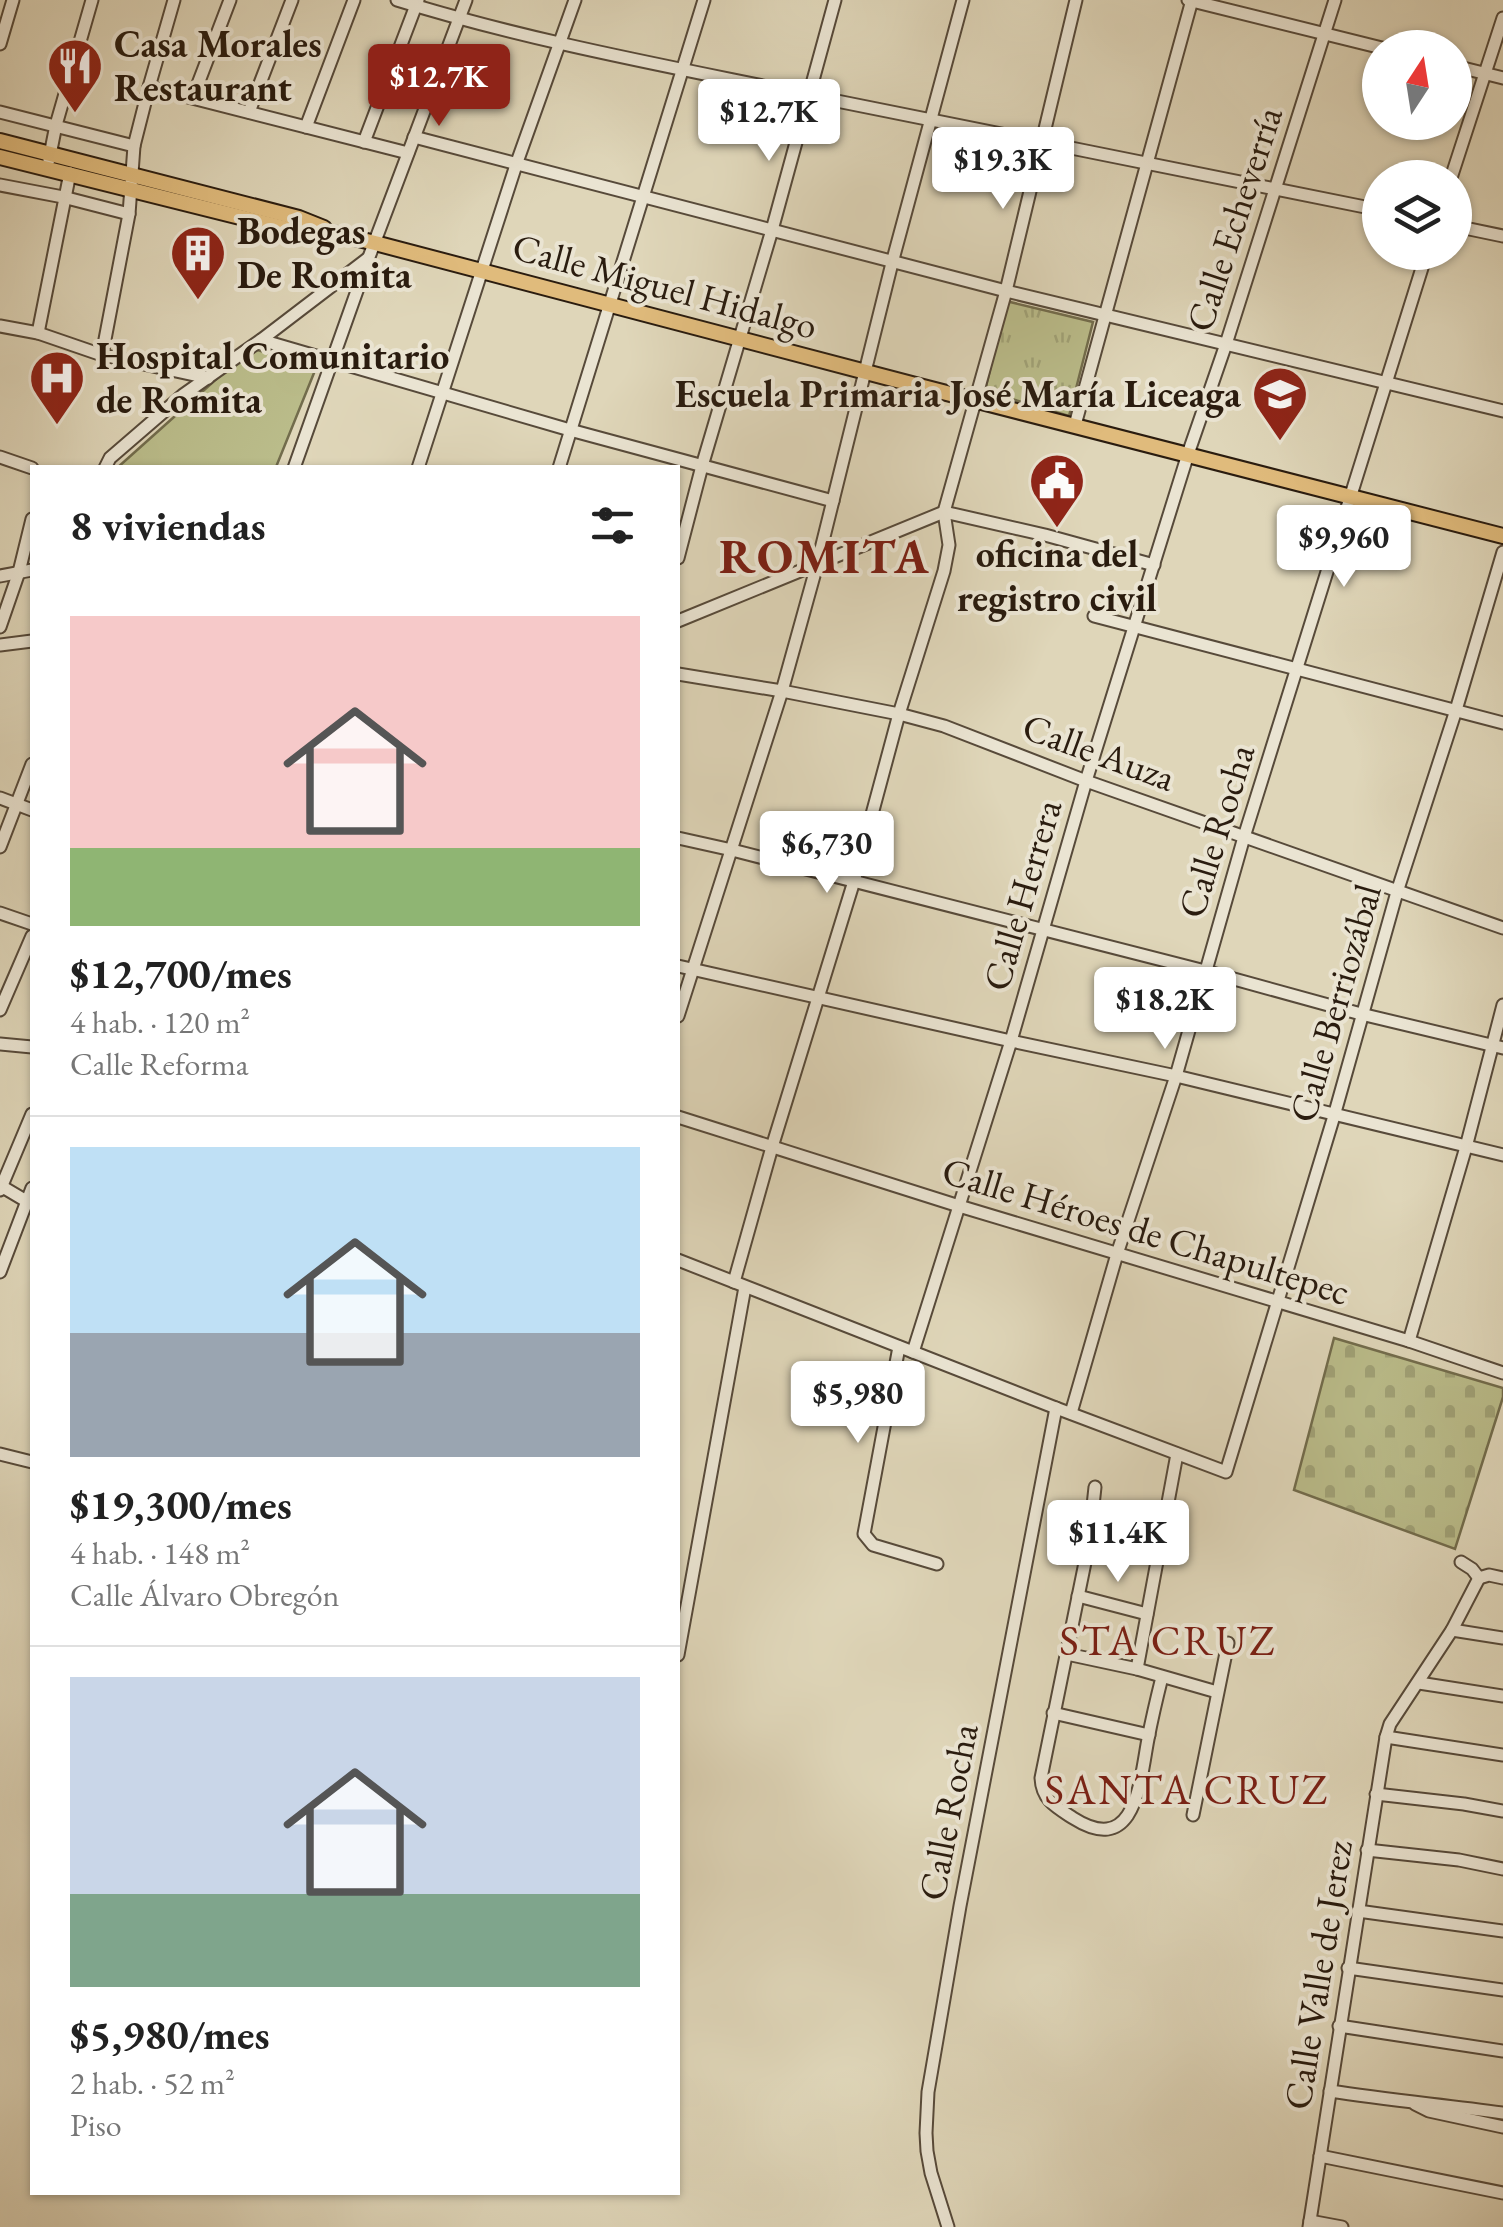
<!DOCTYPE html>
<html lang="es">
<head>
<meta charset="utf-8">
<style>
  body { margin:0; font-family:"EB Garamond",serif; background:#f6f6f6; color:#222; height:100vh; display:flex; flex-direction:column; font-size:38px; white-space:nowrap }
  * { box-sizing:border-box; margin:0 }
  p { font-size:32px; color:#767676 }
  .icon { flex:none; width:55px; height:55px; fill:none; stroke:currentColor; stroke-width:2; stroke-linecap:round; stroke-linejoin:round }
  .map { position:relative; flex:1; overflow:hidden }
  .sheet { position:absolute; left:30px; top:465px; width:650px; height:1730px; display:flex; flex-direction:column; background:#fff; border-radius:0px; box-shadow:0 2px 8px #0004 }
  .sheet>* { flex:none }
  .needle { width:65px; rotate:12deg }
  .tools { position:absolute; left:1362px; top:30px; display:grid; gap:20px }
  .tools a { display:grid; place-items:center; width:110px; height:110px; border-radius:50%; background:#fff; box-shadow:0 2px 8px #0004; font-size:50px }
  .price { position:absolute; translate:-50% -85px; padding:0 22px; border-radius:10px; background:#fff; color:#222; font-size:32px; line-height:65px; filter:drop-shadow(0 2px 5px #0008) }
  .price::after { content:''; position:absolute; left:50%; top:60px; width:30px; height:22px; margin-left:-15px; background:inherit; clip-path:polygon(0 0,100% 0,50% 100%) }
  .price.current { background:#8f2418; color:#fff }
  ul { padding:0; list-style:none }
  li { display:grid; align-content:center; gap:20px; height:530px; padding:0 40px }
  li+li { border-top:2px solid #e0e0e0 }
  li span { display:grid; place-items:center; height:310px; border-radius:0px; color:#555 }
  li>.icon { margin-inline-start:auto }
  span .icon { width:180px; height:180px; fill:#fffc; stroke-width:1 }
  li b { font-size:42px }
  h2 { display:flex; justify-content:space-between; align-items:center; height:120px; padding:0 40px; font-size:42px }
  .map>svg:first-child { display:block }
  .grass { fill:#babc8a; stroke:#726c4c; stroke-width:2.5 }
  .cemetery { fill:url(#cemetery-stones); stroke:#726c4c; stroke-width:2.5 }
  .park { fill:url(#park-tufts); stroke:#726c4c; stroke-width:2.5 }
  .lines { fill:none; stroke-linecap:round; stroke-linejoin:round }
  .minor-casing { stroke:#574a3a; stroke-width:15 }
  .major-casing { stroke:#2a1c0f; stroke-width:18 }
  .minor { stroke:#eae4d2; stroke-width:11 }
  .major { stroke:#e0bb7c; stroke-width:14 }
  .labels { text-anchor:middle; stroke-width:8; stroke-linejoin:round; paint-order:stroke }
  .poi-label { font-size:38px; font-weight:bold; fill:#2a1c0f; stroke:#eae4d2; text-anchor:start }
  .street-label { font-size:38px; fill:#2a1c0f; stroke:#eae4d2 }
  .quarter-label { font-size:42px; letter-spacing:2.5px; fill:#7a1f14; stroke:#eae4d2 }
  .district-label { font-size:48px; font-weight:bold; letter-spacing:2.5px; fill:#7a1f14; stroke:#eae4d2 }
</style>
</head>
<body>
<div class="map">
<svg width="1503" height="2227" viewBox="0 0 1503 2227">
  <defs>
    <pattern id="cemetery-stones" width="16" height="16" patternUnits="userSpaceOnUse" patternTransform="scale(2.5)"><rect width="16" height="16" fill="#babc8a"/><path d="M2 7V4a2 2 0 0 1 4 0v3zM10 15v-3a2 2 0 0 1 4 0v3z" fill="#a0a176"/></pattern>
    <pattern id="park-tufts" width="24" height="20" patternUnits="userSpaceOnUse" patternTransform="scale(2.5)"><rect width="24" height="20" fill="#babc8a"/><path d="M3 7l-1-3M5 7V3M7 7l1-3M15 17l-1-3M17 17v-4M19 17l1-3" fill="none" stroke="#a0a176"/></pattern>
  </defs>
  <rect width="100%" height="100%" fill="#dfd6b9"/>
  <filter id="stains"><feTurbulence type="fractalNoise" baseFrequency=".002" numOctaves="4"/><feColorMatrix values="0 0 0 0 .2 0 0 0 0 .09 0 0 0 0 .02 0 0 0 .5 -.17"/></filter>
  <radialGradient id="worn" r=".72"><stop offset=".6" stop-color="#630" stop-opacity="0"/><stop offset="1" stop-color="#630" stop-opacity=".3"/></radialGradient>
  <!-- grass -->
  <path class="grass" d="M251,348L316,368L276,467L117,468Z"/>
  <!-- cemetery -->
  <path class="cemetery" d="M1334,1338L1503,1388V1397L1455,1549L1294,1490Z"/>
  <!-- park -->
  <path class="park" d="M1006,301L1093,322L1069,416L985,391Z"/>
  <g class="lines">
    <!-- minor casing -->
    <g class="minor-casing">
      <g id="minor">
        <path d="M397,0C529,41 667,66 802,94C995,133 1187,171 1380,210"/>
        <path d="M1188,0L1382,48"/>
        <path d="M0,44L13,0"/>
        <path d="M1455,66L1503,78"/>
        <path d="M149,87L408,153"/>
        <path d="M193,97L230,0"/>
        <path d="M0,112L134,146"/>
        <path d="M249,112L292,0"/>
        <path d="M306,127L354,0"/>
        <path d="M414,137L1006,291L1503,411"/>
        <path d="M364,142L418,0"/>
        <path d="M49,160L56,125L92,0"/>
        <path d="M1451,178L1503,18"/>
        <path d="M0,185L63,197L129,214"/>
        <path d="M1455,226L1503,236"/>
        <path d="M0,326L38,333L102,355L208,378"/>
        <path d="M38,333L70,173"/>
        <path d="M261,340L570,430L833,501"/>
        <path d="M102,355L129,214L134,146L149,87L174,0"/>
        <path d="M1075,425L1192,0"/>
        <path d="M0,457L32,468"/>
        <path d="M105,468L110,458L183,395L261,340L367,259"/>
        <path d="M294,468L369,257L466,0"/>
        <path d="M418,468L516,165L575,0"/>
        <path d="M559,468L704,0"/>
        <path d="M944,512L1045,535L1154,565"/>
        <path d="M678,558L702,466L772,230L835,0"/>
        <path d="M0,576L32,570"/>
        <path d="M1094,616L1503,723"/>
        <path d="M678,621L944,512"/>
        <path d="M0,627L19,572L32,519"/>
        <path d="M0,645L32,641"/>
        <path d="M678,674L782,691L899,714L944,726L1086,781L1503,928"/>
        <path d="M0,798L32,810"/>
        <path d="M678,838L732,850L1205,971L1361,1014L1503,1048"/>
        <path d="M0,847L32,764"/>
        <path d="M0,913L32,924"/>
        <path d="M678,966L1011,1041L1176,1076L1503,1155"/>
        <path d="M0,1010L32,936"/>
        <path d="M678,1016L782,691L817,565L892,263L963,0"/>
        <path d="M0,1044L32,1047"/>
        <path d="M678,1117L959,1206L1409,1341L1503,1373"/>
        <path d="M1,1186L28,1202"/>
        <path d="M0,1190L32,1114"/>
        <path d="M678,1260L1056,1408L1226,1472L1334,1116L1397,892L1456,710L1503,552"/>
        <path d="M0,1272L32,1188"/>
        <path d="M734,1282L772,1147L854,881L899,714L944,571L949,545L944,512L1006,291L1076,0"/>
        <path d="M1409,1341L1466,1147L1503,1005"/>
        <path d="M899,1347L864,1534L873,1545L937,1564"/>
        <path d="M913,1352L1011,1041L1086,781L1188,454L1226,344L1335,0"/>
        <path d="M1071,1413L1117,1254L1176,1076L1244,837L1427,252"/>
        <path d="M0,1454L32,1462"/>
        <path d="M1095,1487L1089,1543L1041,1778C1042,1800 1056,1807 1073,1818C1136,1858 1140,1781 1148,1739C1152,1718 1157,1697 1162,1677"/>
        <path d="M1089,1543L1158,1556"/>
        <path d="M1461,1562L1472,1569L1479,1578"/>
        <path d="M1479,1578L1489,1575L1503,1578"/>
        <path d="M1078,1596L1147,1614"/>
        <path d="M1452,1630L1503,1638"/>
        <path d="M1067,1654L1137,1669L1217,1692"/>
        <path d="M678,1655L745,1287"/>
        <path d="M1137,1669L1177,1454"/>
        <path d="M1419,1683L1503,1696"/>
        <path d="M1053,1713L1149,1735"/>
        <path d="M1386,1737L1503,1755"/>
        <path d="M1376,1794L1464,1804L1503,1811"/>
        <path d="M1193,1815L1228,1643"/>
        <path d="M1367,1850L1459,1860L1503,1869"/>
        <path d="M1358,1911L1503,1931"/>
        <path d="M1348,1968L1503,1990"/>
        <path d="M1339,2026L1503,2051"/>
        <path d="M1330,2091C1388,2100 1445,2105 1503,2113"/>
        <path d="M1415,2104L1429,2111L1503,2127"/>
        <path d="M1320,2156L1503,2193"/>
        <path d="M1310,2221L1342,2227"/>
        <path d="M948,2227L931,2173L927,2151L926,2133L928,2092L960,1906L1056,1408"/>
        <path d="M1309,2227L1386,1737L1390,1724L1452,1630L1479,1578"/>
      </g>
    </g>
    <!-- major casing -->
    <g class="major-casing">
      <g id="major">
        <path d="M0,141L299,218L324,228"/>
        <path d="M0,157L296,231L338,234L375,243C750,344 1127,439 1503,536"/>
      </g>
    </g>
    <!-- minor -->
    <use href="#minor" class="minor"/>
    <!-- major -->
    <use href="#major" class="major"/>
  </g>
  <!-- icons -->
  <defs>
    <g id="restaurant-pin" transform="scale(2.875)"><path d="M0 17L-7.5 6A9.5 9.5 0 1 1 7.5 6Z" fill="#8f2418" stroke="#eae4d2"/><path d="M-5-6h1v4h1v-4h1v4h1v-4h1v5L-1.5 .5V6h-2V.5L-5-1ZM5-6V6H3V1.5H1.5Q1.5-4 5-6Z" fill="#fff"/></g>
    <g id="building-pin" transform="scale(2.875)"><path d="M0 17L-7.5 6A9.5 9.5 0 1 1 7.5 6Z" fill="#8f2418" stroke="#eae4d2"/><path d="M-4-6H4V6H1V3H-1V6H-4ZM-2.5-4.3h1.7v1.8h-1.7ZM.8-4.3h1.7v1.8H.8ZM-2.5-1h1.7V.8h-1.7ZM.8-1h1.7V.8H.8Z" fill="#fff"/></g>
    <g id="hospital-pin" transform="scale(2.875)"><path d="M0 17L-7.5 6A9.5 9.5 0 1 1 7.5 6Z" fill="#8f2418" stroke="#eae4d2"/><path d="M-5-5h3v3.5h4V-5h3V5h-3V1.5h-4V5h-3Z" fill="#fff"/></g>
    <g id="school-pin" transform="scale(2.875)"><path d="M0 17L-7.5 6A9.5 9.5 0 1 1 7.5 6Z" fill="#8f2418" stroke="#eae4d2"/><path d="M0-5L7-2L0 1L-7-2ZM-4 1L0 2.5L4 1V4Q0 6-4 4Z" fill="#fff"/></g>
    <g id="civic-pin" transform="scale(2.875)"><path d="M0 17L-7.5 6A9.5 9.5 0 1 1 7.5 6Z" fill="#8f2418" stroke="#eae4d2"/><path d="M-.6-6.5H3V-4.5H.6V-3L4-1V1h2V6H-6V1h2V-1L-.6-3ZM-1.2 2.5V6h2.4V2.5Z" fill="#fff"/></g>
  </defs>
  <g fill-rule="evenodd">
    <use href="#restaurant-pin" x="75" y="66"/>
    <use href="#building-pin" x="198" y="253"/>
    <use href="#hospital-pin" x="57" y="378"/>
    <use href="#school-pin" x="1280" y="394"/>
    <use href="#civic-pin" x="1057" y="481"/>
  </g>
  <g class="labels">
    <!-- poi labels -->
    <g class="poi-label">
      <text x="114" y="57">Casa Morales<tspan x="114" dy="44">Restaurant</tspan></text>
      <text x="237" y="244">Bodegas<tspan x="237" dy="44">De Romita</tspan></text>
      <text x="96" y="369">Hospital Comunitario<tspan x="96" dy="44">de Romita</tspan></text>
      <text x="1241" y="407" text-anchor="end">Escuela Primaria José María Liceaga</text>
      <text x="1057" y="567" text-anchor="middle">oficina del<tspan x="1057" dy="44">registro civil</tspan></text>
    </g>
    <!-- street labels -->
    <g class="street-label">
      <text transform="translate(1234 219) rotate(-72)" y="13">Calle Echeverría</text>
      <text transform="translate(665 286) rotate(15)" y="13">Calle Miguel Hidalgo</text>
      <text transform="translate(1099 752) rotate(20)" y="13">Calle Auza</text>
      <text transform="translate(1216 831) rotate(-73)" y="13">Calle Rocha</text>
      <text transform="translate(1022 895) rotate(-74)" y="13">Calle Herrera</text>
      <text transform="translate(1335 1003) rotate(-74)" y="13">Calle Berriozábal</text>
      <text transform="translate(1146 1231) rotate(17)" y="13">Calle Héroes de Chapultepec</text>
      <text transform="translate(948 1812) rotate(-79)" y="13">Calle Rocha</text>
      <text transform="translate(1318 1975) rotate(-81)" y="13">Calle Valle de Jerez</text>
    </g>
    <!-- quarter labels -->
    <g class="quarter-label">
      <text x="1168" y="1655">STA CRUZ</text>
      <text x="1187" y="1804">SANTA CRUZ</text>
    </g>
    <!-- district labels -->
    <g class="district-label">
      <text x="825" y="573">ROMITA</text>
    </g>
  </g>
  <rect width="100%" height="100%" filter="url(#stains)"/>
  <rect width="100%" height="100%" fill="url(#worn)"/>
</svg>
<div class="tools">
<a><svg class="needle" viewBox="-14 -14 28 28"><path d="M0-13l5 13h-10z" fill="#e53935"/><path d="M0 13l5-13h-10z" fill="#767676"/></svg></a>
<a><svg class="icon" aria-label="layers" viewBox="0 0 24 24"><path d="M12 4l9 5-9 5-9-5zM3 14l9 5 9-5"/></svg></a>
</div>
<b class="price current" style="left:439px;top:129px">$12.7K</b>
<b class="price" style="left:769px;top:164px">$12.7K</b>
<b class="price" style="left:1003px;top:212px">$19.3K</b>
<b class="price" style="left:1344px;top:590px">$9,960</b>
<b class="price" style="left:827px;top:896px">$6,730</b>
<b class="price" style="left:1165px;top:1052px">$18.2K</b>
<b class="price" style="left:858px;top:1446px">$5,980</b>
<b class="price" style="left:1118px;top:1585px">$11.4K</b>
<section class="sheet">
<h2>8 viviendas<svg class="icon" aria-label="filters" viewBox="0 0 24 24"><path d="M4 7h16M4 17h16"/><circle cx="9" cy="7" r="2"/><circle cx="15" cy="17" r="2"/></svg></h2>
<ul>
<li><span style="background:linear-gradient(#f6c9c9 75%,#8fb573 0)"><svg class="icon" aria-label="home" viewBox="0 0 24 24"><path d="M3 11l9-7 9 7M6 9v11h12V9"/></svg></span><div><b>$12,700/mes</b><p>4 hab. · 120 m²</p><p>Calle Reforma</p></div></li>
<li><span style="background:linear-gradient(#bfe0f5 60%,#9aa5b1 0)"><svg class="icon" aria-label="home" viewBox="0 0 24 24"><path d="M3 11l9-7 9 7M6 9v11h12V9"/></svg></span><div><b>$19,300/mes</b><p>4 hab. · 148 m²</p><p>Calle Álvaro Obregón</p></div></li>
<li><span style="background:linear-gradient(#c9d6e8 70%,#7fa58c 0)"><svg class="icon" aria-label="home" viewBox="0 0 24 24"><path d="M3 11l9-7 9 7M6 9v11h12V9"/></svg></span><div><b>$5,980/mes</b><p>2 hab. · 52 m²</p><p>Piso</p></div></li>
</ul>
</section>
</div>
</body>
</html>
